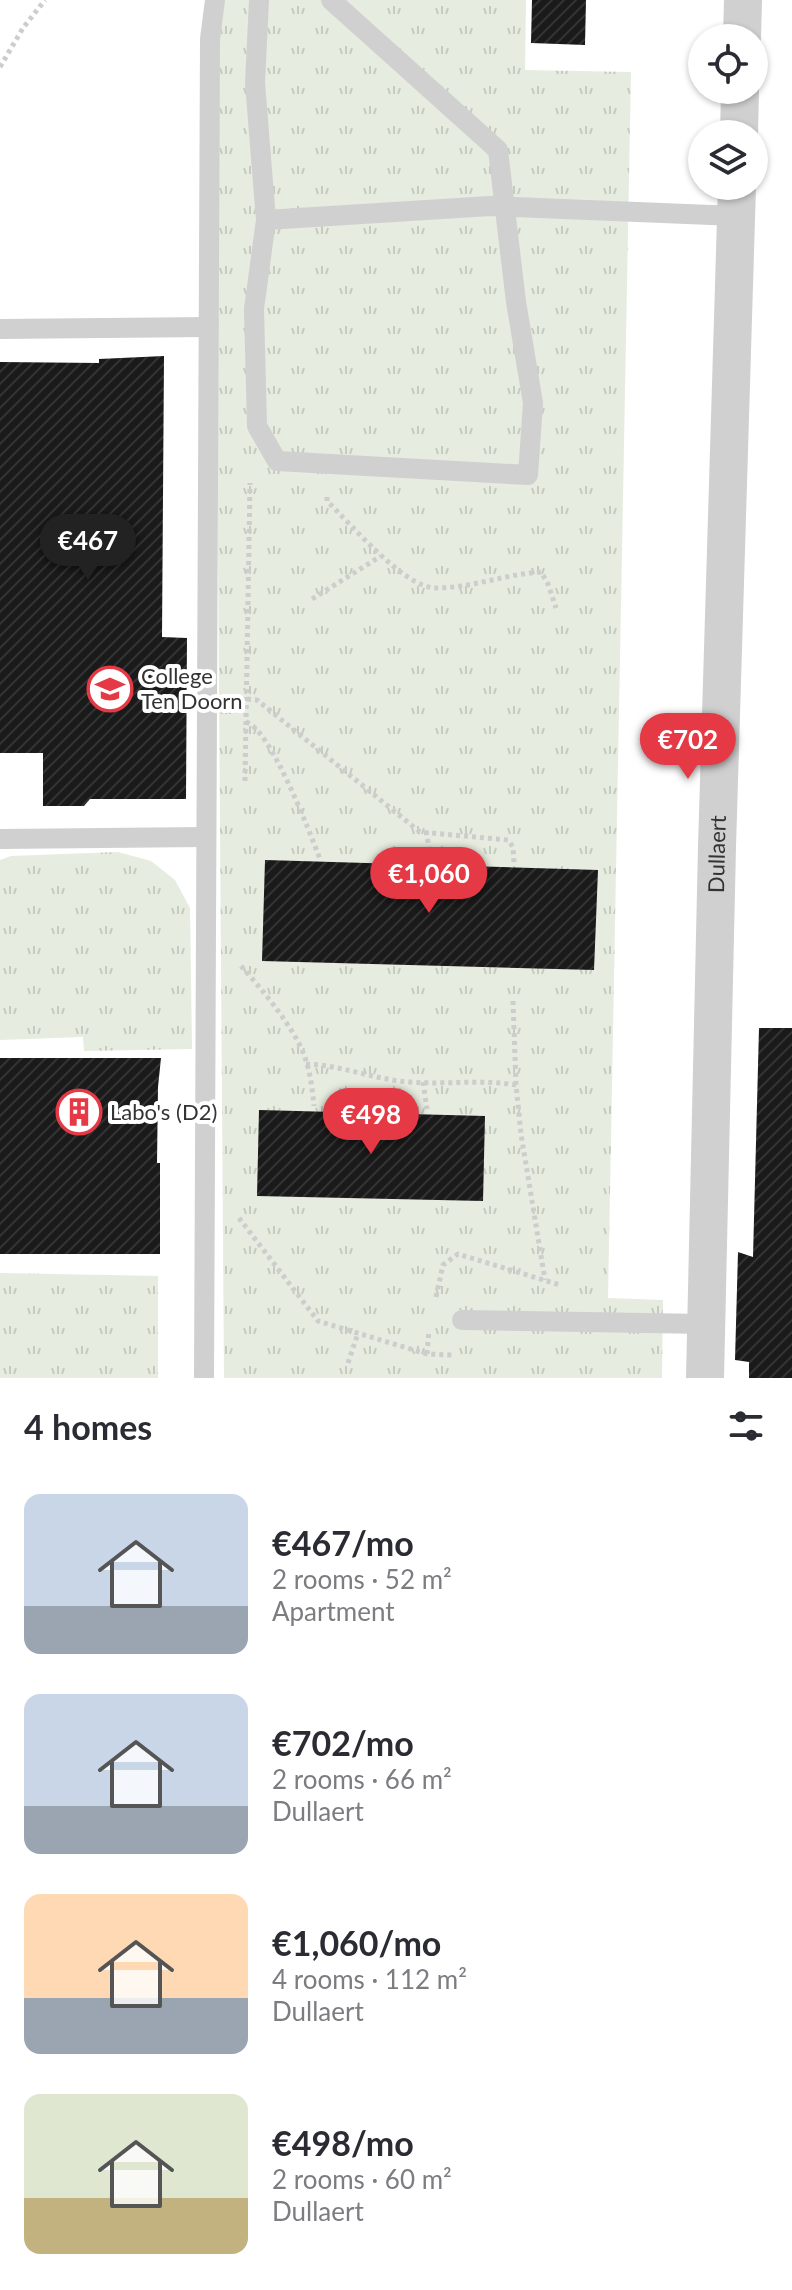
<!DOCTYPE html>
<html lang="en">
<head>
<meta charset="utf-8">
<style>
  body { margin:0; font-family:Lato,sans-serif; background:#f2f2f3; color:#2b2b33; height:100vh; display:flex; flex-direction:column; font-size:30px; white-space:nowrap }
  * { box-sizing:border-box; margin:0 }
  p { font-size:26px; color:#7c7c81 }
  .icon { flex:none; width:44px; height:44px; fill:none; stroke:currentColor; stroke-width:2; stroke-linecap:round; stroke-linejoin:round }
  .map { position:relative; height:1378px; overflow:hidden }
  .sheet { display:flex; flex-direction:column; background:#fff; flex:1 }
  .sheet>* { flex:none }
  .fabs { position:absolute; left:688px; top:24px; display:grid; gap:16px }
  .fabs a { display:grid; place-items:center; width:80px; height:80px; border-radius:50%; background:#fff; box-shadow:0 2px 6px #0004; font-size:40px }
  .price { position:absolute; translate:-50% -68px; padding:0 18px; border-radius:28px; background:#e63946; color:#fff; font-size:26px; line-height:52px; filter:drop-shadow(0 2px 4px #0008) }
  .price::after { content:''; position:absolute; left:50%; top:48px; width:24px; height:18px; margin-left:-12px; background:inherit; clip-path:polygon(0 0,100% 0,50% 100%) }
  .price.active { background:#222; color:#fff }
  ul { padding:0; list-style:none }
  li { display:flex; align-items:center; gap:24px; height:200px; padding:0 24px }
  li span { display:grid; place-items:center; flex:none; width:224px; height:160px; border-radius:16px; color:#555 }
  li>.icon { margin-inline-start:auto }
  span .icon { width:96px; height:96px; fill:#fffc; stroke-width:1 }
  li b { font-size:34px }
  h2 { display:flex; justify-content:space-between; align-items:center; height:96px; padding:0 24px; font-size:34px }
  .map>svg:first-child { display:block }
  .grass { fill:url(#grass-tufts) }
  .building { fill:url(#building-hatch) }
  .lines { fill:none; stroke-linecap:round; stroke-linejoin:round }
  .path { stroke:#cdcdcd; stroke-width:5; stroke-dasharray:4 4; stroke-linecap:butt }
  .lane { stroke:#d0d0d0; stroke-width:20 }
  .street { stroke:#d0d0d0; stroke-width:38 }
  .labels { text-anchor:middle; stroke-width:8; stroke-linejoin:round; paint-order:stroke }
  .poi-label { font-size:22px; fill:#333; stroke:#fff; text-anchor:start }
  .street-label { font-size:22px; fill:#333; stroke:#fff }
</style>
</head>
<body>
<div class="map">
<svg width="792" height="1378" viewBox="0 0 792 1378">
  <defs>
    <pattern id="grass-tufts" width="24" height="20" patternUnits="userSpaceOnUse" patternTransform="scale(2)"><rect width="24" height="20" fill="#e6ecdf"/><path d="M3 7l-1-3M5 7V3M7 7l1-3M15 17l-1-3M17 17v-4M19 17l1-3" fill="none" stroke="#c6cbc0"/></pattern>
    <pattern id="building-hatch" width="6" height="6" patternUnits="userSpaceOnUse" patternTransform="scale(2)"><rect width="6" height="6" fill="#1a1a1a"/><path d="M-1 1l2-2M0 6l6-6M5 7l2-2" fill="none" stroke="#333"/></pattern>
  </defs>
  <rect width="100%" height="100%" fill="#fff"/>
  <!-- grass -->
  <g class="grass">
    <path d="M214,0H526L525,70L631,72L608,1298L663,1300L662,1378H224Z"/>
    <path d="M118,852L151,861L175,880L190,908L192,1049L84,1051L83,1037L0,1040V860L11,856Z"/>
    <path d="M0,1273L158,1276V1378H0Z"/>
  </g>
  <!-- building -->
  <g class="building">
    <path d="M532,0H586L585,45L531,43Z"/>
    <path d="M164,356L162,637L187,638L186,799H90L84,806H43V753H0V362L99,363V359Z"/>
    <path d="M265,860L598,870L594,970L262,961Z"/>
    <path d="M759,1028H792V1378H749V1362L735,1360L738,1252L753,1257Z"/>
    <path d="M0,1058H161L158,1087L157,1163H160V1254H0Z"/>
    <path d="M259,1110L485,1116L483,1201L257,1196Z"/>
  </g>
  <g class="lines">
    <!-- path -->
    <g class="path">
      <path d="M0,67L23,28L45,0"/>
      <path d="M327,497V501C351,524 404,588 436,588C471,588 506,574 541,572L548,584L556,608"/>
      <path d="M312,599L381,556"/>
      <path d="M247,699L257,700L420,832L508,840L513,847L514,863"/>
      <path d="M246,722C270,728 310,833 320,859"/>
      <path d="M245,781L250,483"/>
      <path d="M426,831L432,862"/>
      <path d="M241,966C261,988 290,1023 302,1050C310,1068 312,1087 314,1106"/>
      <path d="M513,1001L516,1085L521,1134L545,1280"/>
      <path d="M306,1064C342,1065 375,1080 410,1082C446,1085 481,1079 516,1085"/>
      <path d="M423,1082L427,1109"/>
      <path d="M239,1218L318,1321L427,1354L452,1355"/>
      <path d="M436,1297L443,1265L458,1254L560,1285"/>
      <path d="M427,1354L429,1330"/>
      <path d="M348,1363L358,1333"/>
    </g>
    <!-- lane -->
    <g class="lane">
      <path d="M259,0L255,83L266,220L254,309L257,426L277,461L528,475L533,403L516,302L498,150L331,0"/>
      <path d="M266,220L490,206L736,216"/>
      <path d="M0,329L209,327"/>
      <path d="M0,839L205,837"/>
      <path d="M462,1320L706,1324"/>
      <path d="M204,1378L210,39L215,0"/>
    </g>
    <!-- street -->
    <g class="street">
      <path d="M742,38L743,0"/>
      <path d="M739,134L740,90"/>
      <path id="s1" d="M705,1378L717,847L737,186"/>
    </g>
  </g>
  <!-- icons -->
  <defs>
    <g id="school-ring" transform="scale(2.3)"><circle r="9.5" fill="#fff" stroke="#e63946" stroke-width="1.5"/><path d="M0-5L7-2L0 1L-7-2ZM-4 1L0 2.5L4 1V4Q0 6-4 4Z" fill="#e63946"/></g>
    <g id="building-ring" transform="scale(2.3)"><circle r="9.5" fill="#fff" stroke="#e63946" stroke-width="1.5"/><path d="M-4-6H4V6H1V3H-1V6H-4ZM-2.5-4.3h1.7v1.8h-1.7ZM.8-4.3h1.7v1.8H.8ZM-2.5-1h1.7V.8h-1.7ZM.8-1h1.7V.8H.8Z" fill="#e63946"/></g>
  </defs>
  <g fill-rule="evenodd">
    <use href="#school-ring" x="110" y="689"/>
    <use href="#building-ring" x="79" y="1112"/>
  </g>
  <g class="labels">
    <!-- poi labels -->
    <g class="poi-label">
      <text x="141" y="684">College<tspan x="141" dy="25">Ten Doorn</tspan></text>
      <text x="110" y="1120">Labo's (D2)</text>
    </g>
    <!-- street labels -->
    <g class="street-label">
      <text dy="8" stroke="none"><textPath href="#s1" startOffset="524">Dullaert</textPath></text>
    </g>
  </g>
</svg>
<div class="fabs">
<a><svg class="icon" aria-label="locate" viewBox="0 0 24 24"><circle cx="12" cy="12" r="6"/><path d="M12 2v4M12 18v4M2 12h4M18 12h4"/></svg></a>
<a><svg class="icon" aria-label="layers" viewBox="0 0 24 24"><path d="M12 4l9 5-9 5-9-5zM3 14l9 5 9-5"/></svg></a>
</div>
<b class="price active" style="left:88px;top:582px">€467</b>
<b class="price" style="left:688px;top:781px">€702</b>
<b class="price" style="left:429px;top:915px">€1,060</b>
<b class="price" style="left:371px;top:1156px">€498</b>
</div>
<section class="sheet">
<h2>4 homes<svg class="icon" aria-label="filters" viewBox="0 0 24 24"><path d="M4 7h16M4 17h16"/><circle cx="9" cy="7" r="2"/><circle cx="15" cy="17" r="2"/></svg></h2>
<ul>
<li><span style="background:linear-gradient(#c9d6e8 70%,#9aa5b1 0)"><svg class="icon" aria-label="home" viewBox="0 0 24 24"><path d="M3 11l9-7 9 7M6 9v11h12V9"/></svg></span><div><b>€467/mo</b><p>2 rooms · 52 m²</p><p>Apartment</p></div></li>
<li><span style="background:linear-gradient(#c9d6e8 70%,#9aa5b1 0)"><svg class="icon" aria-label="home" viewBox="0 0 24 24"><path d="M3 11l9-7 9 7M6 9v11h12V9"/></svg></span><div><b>€702/mo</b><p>2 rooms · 66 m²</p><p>Dullaert</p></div></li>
<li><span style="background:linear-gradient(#ffd9b3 65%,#9aa5b1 0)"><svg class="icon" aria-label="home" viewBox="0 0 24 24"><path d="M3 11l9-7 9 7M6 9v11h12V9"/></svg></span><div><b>€1,060/mo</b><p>4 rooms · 112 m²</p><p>Dullaert</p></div></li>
<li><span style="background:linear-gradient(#dfe7d0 65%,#c2b280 0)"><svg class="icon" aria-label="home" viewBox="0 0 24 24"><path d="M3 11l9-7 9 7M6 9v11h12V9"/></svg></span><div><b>€498/mo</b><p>2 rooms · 60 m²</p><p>Dullaert</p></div></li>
</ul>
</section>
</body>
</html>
